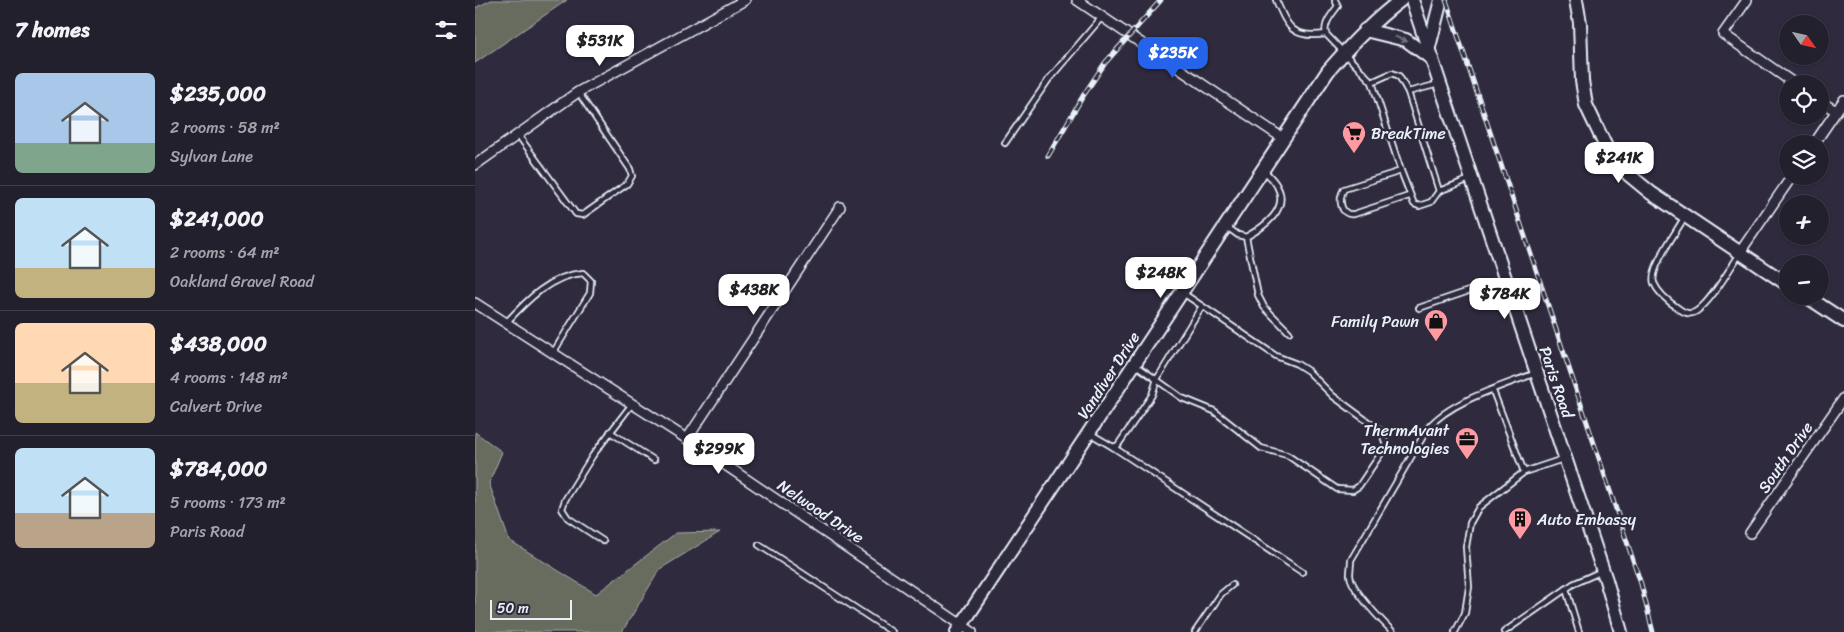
<!DOCTYPE html>
<html lang="en">
<head>
<meta charset="utf-8">
<style>
  body { margin:0; font-family:Sriracha,sans-serif; background:#2f2d3a; color:#f1f3f6; height:100vh; display:flex; flex-direction:column; font-size:19px; white-space:nowrap }
  * { box-sizing:border-box; margin:0 }
  p { font-size:16px; color:#a3a3aa }
  .icon { flex:none; width:28px; height:28px; fill:none; stroke:currentColor; stroke-width:2; stroke-linecap:round; stroke-linejoin:round }
  .map { position:relative; flex:1; overflow:hidden }
  .side { display:flex; flex-direction:column; background:#23202e; width:475px }
  .side>* { flex:none }
  .needle { width:32px; rotate:124deg }
  .controls { position:absolute; left:1304px; top:15px; display:grid; gap:10px }
  .controls a { display:grid; place-items:center; width:50px; height:50px; border-radius:50%; background:#23202e; box-shadow:0 1px 4px #0004,0 0 0 1px #403e4a; font-size:25px }
  .scale { position:absolute; left:15px; bottom:12px; width:82px; box-sizing:border-box; padding-left:5px; border:2px solid #e8f1f8; border-top:0; font-size:14px; line-height:18px; white-space:nowrap; color:#e8f1f8; -webkit-text-stroke:4px #2f2a3d; paint-order:stroke }
  .price { position:absolute; translate:-50% -42px; padding:0 11px; border-radius:10px; background:#fff; color:#222; font-size:16px; line-height:32px; filter:drop-shadow(0 1px 2px #0008) }
  .price::after { content:''; position:absolute; left:50%; top:30px; width:15px; height:11px; margin-left:-8px; background:inherit; clip-path:polygon(0 0,100% 0,50% 100%) }
  .price.on { background:#2563eb; color:#fff }
  ul { padding:0; list-style:none }
  li { display:flex; align-items:center; gap:15px; height:125px; padding:0 15px }
  li+li { border-top:1px solid #403e4a }
  li span { display:grid; place-items:center; flex:none; width:140px; height:100px; border-radius:8px; color:#555 }
  li>.icon { margin-inline-start:auto }
  span .icon { width:60px; height:60px; fill:#fffc; stroke-width:1 }
  li b { font-size:21px }
  h2 { display:flex; justify-content:space-between; align-items:center; height:60px; padding:0 15px; font-size:21px }
  main { display:flex; flex:1; min-height:0 }
  .map>svg:first-child { display:block }
  .green { fill:#686c5f; stroke:#a8aeac }
  .lines { fill:none; stroke-linecap:round; stroke-linejoin:round }
  .lane-casing { stroke:#e8f1f8; stroke-width:8 }
  .street-casing { stroke:#e8f1f8; stroke-width:12 }
  .secondary-casing { stroke:#e8f1f8; stroke-width:16 }
  .lane { stroke:#2f2a3d; stroke-width:4.5 }
  .street { stroke:#2f2a3d; stroke-width:9 }
  .secondary { stroke:#2f2a3d; stroke-width:12 }
  .rail-casing { stroke:#e8f1f8; stroke-width:5 }
  .rail { stroke:#2f2a3d; stroke-width:3; stroke-dasharray:9; stroke-linecap:butt }
  .oneway { fill:#70707e }
  .labels { text-anchor:middle; stroke-width:5; stroke-linejoin:round; paint-order:stroke }
  .poi-label { font-size:16px; fill:#e8f1f8; stroke:#2f2a3d; text-anchor:start }
  .street-label { font-size:16px; fill:#e8f1f8; stroke:#2f2a3d }
</style>
</head>
<body>
<main>
<section class="side">
<h2>7 homes<svg class="icon" aria-label="filters" viewBox="0 0 24 24"><path d="M4 7h16M4 17h16"/><circle cx="9" cy="7" r="2"/><circle cx="15" cy="17" r="2"/></svg></h2>
<ul>
<li><span style="background:linear-gradient(#a9c7e8 70%,#7fa58c 0)"><svg class="icon" aria-label="home" viewBox="0 0 24 24"><path d="M3 11l9-7 9 7M6 9v11h12V9"/></svg></span><div><b>$235,000</b><p>2 rooms · 58 m²</p><p>Sylvan Lane</p></div></li>
<li><span style="background:linear-gradient(#bfe0f5 70%,#c2b280 0)"><svg class="icon" aria-label="home" viewBox="0 0 24 24"><path d="M3 11l9-7 9 7M6 9v11h12V9"/></svg></span><div><b>$241,000</b><p>2 rooms · 64 m²</p><p>Oakland Gravel Road</p></div></li>
<li><span style="background:linear-gradient(#ffd9b3 60%,#c2b280 0)"><svg class="icon" aria-label="home" viewBox="0 0 24 24"><path d="M3 11l9-7 9 7M6 9v11h12V9"/></svg></span><div><b>$438,000</b><p>4 rooms · 148 m²</p><p>Calvert Drive</p></div></li>
<li><span style="background:linear-gradient(#bfe0f5 65%,#b9a48a 0)"><svg class="icon" aria-label="home" viewBox="0 0 24 24"><path d="M3 11l9-7 9 7M6 9v11h12V9"/></svg></span><div><b>$784,000</b><p>5 rooms · 173 m²</p><p>Paris Road</p></div></li>
</ul>
</section>
<div class="map">
<svg width="1369" height="632" viewBox="0 0 1369 632">
  <rect width="100%" height="100%" fill="#2f2a3d"/>
  <filter id="ink" filterUnits="userSpaceOnUse"><feTurbulence type="fractalNoise" baseFrequency=".02" numOctaves="2"/><feDisplacementMap in="SourceGraphic" scale="10" xChannelSelector="R" yChannelSelector="G"/><feConvolveMatrix kernelMatrix="1 2 1 2 8 2 1 2 1" color-interpolation-filters="sRGB"/></filter>
  <g filter="url(#ink)">
    <!-- green -->
    <g class="green">
      <path d="M16,0H92L0,63V8Z"/>
      <path d="M0,432L27,452L14,483L34,540L121,594L201,533L245,532L185,569L147,632H0Z"/>
    </g>
    <g class="lines">
      <!-- lane casing -->
      <g class="lane-casing">
        <g id="lane">
          <path d="M801,0C813,28 818,39 851,34"/>
          <path d="M860,0L863,6C857,14 848,24 851,34L897,82L926,171L939,204L944,206L956,202L964,191L995,179"/>
          <path d="M897,82L917,73L924,76L933,92L964,84"/>
          <path d="M933,92L964,191"/>
          <path d="M43,135L101,214L108,215L152,184L157,176L155,169L103,92"/>
          <path d="M530,143L574,79L627,17"/>
          <path d="M926,171L869,189C863,199 865,216 879,214L934,196"/>
          <path d="M1209,218C1202,231 1174,269 1179,283C1183,293 1194,302 1203,308C1209,313 1216,316 1223,310C1238,299 1254,269 1265,254"/>
          <path d="M752,227L763,235L771,237C789,227 815,209 802,186C799,180 793,175 789,170"/>
          <path d="M771,237L783,295L789,307L814,332"/>
          <path d="M944,308L1029,279"/>
          <path d="M31,323C51,301 76,275 108,273L116,281L115,293L78,353"/>
          <path d="M661,365L707,398L739,411L786,448L812,455L862,489L878,490L884,486L911,446L907,432L858,396L833,371L822,364L801,356L727,306"/>
          <path d="M1018,391L1049,472"/>
          <path d="M135,432L179,460"/>
          <path d="M616,434L638,447L643,445L677,395L682,379L727,306L708,293"/>
          <path d="M638,447L827,572"/>
          <path d="M128,541L93,518L87,509L90,500L118,455L157,404"/>
          <path d="M284,545L417,632"/>
          <path d="M720,632L746,594L757,585"/>
          <path d="M918,632C907,621 876,590 875,575C875,570 876,565 876,560L953,428C975,401 1028,386 1061,373"/>
          <path d="M980,632L990,613L994,587L991,547L995,523L1004,507L1049,472L1088,459"/>
          <path d="M1029,632L1091,589"/>
          <path d="M1104,632L1091,589L1098,584L1127,571"/>
        </g>
      </g>
      <!-- street casing -->
      <g class="street-casing">
        <g id="street">
          <path d="M602,0L809,139"/>
          <path d="M1272,0L1248,34L1320,84"/>
          <path d="M1345,101L1361,111"/>
          <path d="M1339,144L1369,100"/>
          <path d="M0,165L103,92L270,0"/>
          <path d="M1265,252L1317,176"/>
          <path d="M0,303L212,439L497,632"/>
          <path d="M212,439L365,207"/>
          <path d="M1275,533L1369,398"/>
        </g>
      </g>
      <!-- secondary casing -->
      <g class="secondary-casing">
        <g id="secondary">
          <path d="M937,0L1131,580L1146,632"/>
          <path d="M1101,0L1105,23L1107,81L1111,105L1132,149L1154,175L1176,193L1312,284"/>
          <path d="M890,30L931,40L957,59"/>
          <path d="M954,47L966,0"/>
          <path d="M1331,296L1369,321"/>
          <path d="M482,632L853,71C876,44 898,21 926,0"/>
        </g>
      </g>
      <!-- lane -->
      <use href="#lane" class="lane"/>
      <!-- street -->
      <use href="#street" class="street"/>
      <!-- secondary -->
      <use href="#secondary" class="secondary"/>
      <!-- rail casing -->
      <g class="rail-casing">
        <g id="rail">
          <path d="M971,0L1166,584L1178,632"/>
          <path d="M573,156L608,96L630,63L686,0"/>
        </g>
      </g>
      <!-- rail -->
      <use href="#rail" class="rail"/>
    </g>
    <!-- one-way arrows -->
    <defs><path id="oneway-solid" d="M-6-.8H1V-3.2L6.5 0L1 3.2V.8H-6Z" transform="scale(1.25)"/></defs>
    <use class="oneway" href="#oneway-solid" transform="translate(926 39) rotate(22)"/>
  </g>
  <!-- icons -->
  <defs>
    <g id="supermarket-pin" transform="scale(1.25)"><path d="M0 17L-7.5 6A9.5 9.5 0 1 1 7.5 6Z" fill="#ff9aa2" stroke="#2f2a3d"/><path d="M-6-5.5h2.5l.6 2H6L4.5 2H-2.5L-4.4-4H-6ZM-1.5 3.2a1.3 1.3 0 1 0 .1 0ZM3 3.2a1.3 1.3 0 1 0 .1 0Z" fill="#111"/></g>
    <g id="shop-pin" transform="scale(1.25)"><path d="M0 17L-7.5 6A9.5 9.5 0 1 1 7.5 6Z" fill="#ff9aa2" stroke="#2f2a3d"/><path d="M-5-2.5h2.3a2.7 3.5 0 0 1 5.4 0H5L5.5 6h-11ZM-1.5-2.5h3a1.5 2.3 0 0 0-3 0Z" fill="#111"/></g>
    <g id="office-pin" transform="scale(1.25)"><path d="M0 17L-7.5 6A9.5 9.5 0 1 1 7.5 6Z" fill="#ff9aa2" stroke="#2f2a3d"/><path d="M-6-3h4V-5.5h4V-3h4V5H-6ZM-1-4.5V-3h2v-1.5ZM-6 0V1H6V0Z" fill="#111"/></g>
    <g id="building-pin" transform="scale(1.25)"><path d="M0 17L-7.5 6A9.5 9.5 0 1 1 7.5 6Z" fill="#ff9aa2" stroke="#2f2a3d"/><path d="M-4-6H4V6H1V3H-1V6H-4ZM-2.5-4.3h1.7v1.8h-1.7ZM.8-4.3h1.7v1.8H.8ZM-2.5-1h1.7V.8h-1.7ZM.8-1h1.7V.8H.8Z" fill="#111"/></g>
  </defs>
  <g fill-rule="evenodd">
    <use href="#supermarket-pin" x="879" y="133"/>
    <use href="#shop-pin" x="961" y="321"/>
    <use href="#office-pin" x="992" y="439"/>
    <use href="#building-pin" x="1045" y="519"/>
  </g>
  <g class="labels">
    <!-- poi labels -->
    <g class="poi-label">
      <text x="896" y="139">BreakTime</text>
      <text x="944" y="327" text-anchor="end">Family Pawn</text>
      <text x="974" y="436" text-anchor="end">ThermAvant<tspan x="974" dy="18">Technologies</tspan></text>
      <text x="1062" y="525">Auto Embassy</text>
    </g>
    <!-- street labels -->
    <g class="street-label">
      <text transform="translate(633 375) rotate(-57)" y="6">Vandiver Drive</text>
      <text transform="translate(1082 382) rotate(71)" y="6">Paris Road</text>
      <text transform="translate(1310 457) rotate(-55)" y="6">South Drive</text>
      <text transform="translate(346 511) rotate(34)" y="6">Nelwood Drive</text>
    </g>
  </g>
</svg>
<div class="controls">
<a><svg class="needle" viewBox="-14 -14 28 28"><path d="M0-13l5 13h-10z" fill="#e53935"/><path d="M0 13l5-13h-10z" fill="#a3a3aa"/></svg></a>
<a><svg class="icon" aria-label="locate" viewBox="0 0 24 24"><circle cx="12" cy="12" r="6"/><path d="M12 2v4M12 18v4M2 12h4M18 12h4"/></svg></a>
<a><svg class="icon" aria-label="layers" viewBox="0 0 24 24"><path d="M12 4l9 5-9 5-9-5zM3 14l9 5 9-5"/></svg></a>
<a>+</a>
<a>−</a>
</div>
<div class="scale">50 m</div>
<b class="price" style="left:125px;top:67px">$531K</b>
<b class="price on" style="left:698px;top:79px">$235K</b>
<b class="price" style="left:1144px;top:184px">$241K</b>
<b class="price" style="left:686px;top:299px">$248K</b>
<b class="price" style="left:279px;top:316px">$438K</b>
<b class="price" style="left:1030px;top:320px">$784K</b>
<b class="price" style="left:244px;top:475px">$299K</b>
</div>
</main>
</body>
</html>
